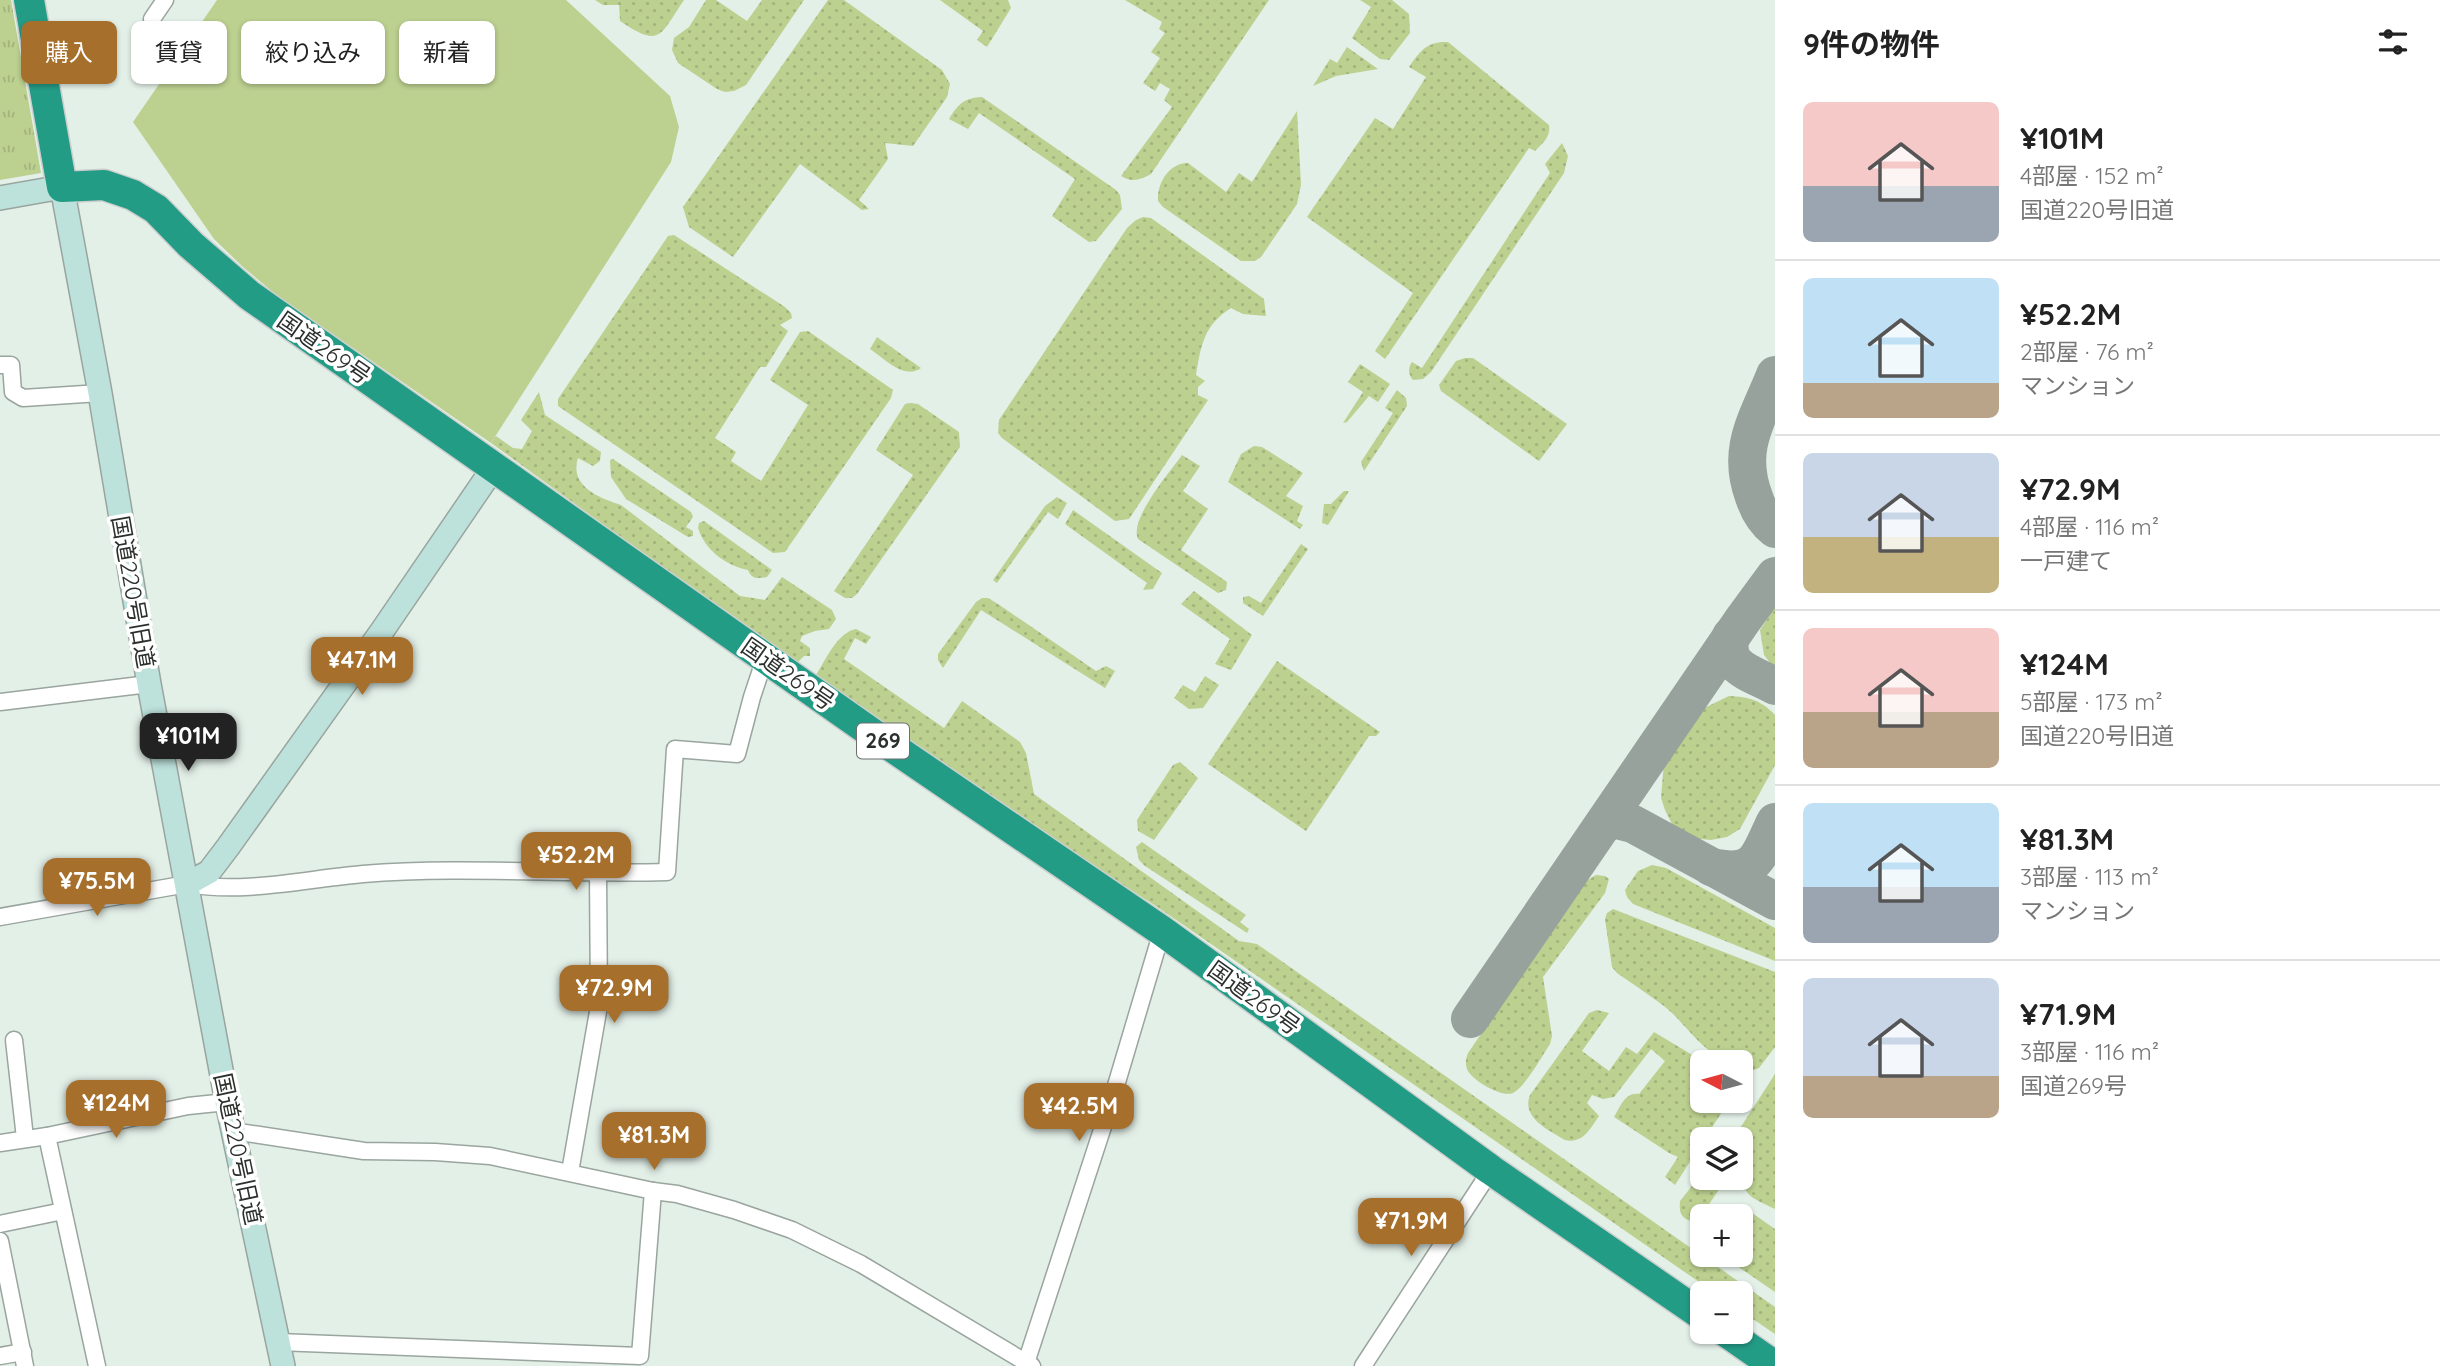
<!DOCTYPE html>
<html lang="ja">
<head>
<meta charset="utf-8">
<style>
  body { margin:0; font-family:Quicksand,"Noto Sans JP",sans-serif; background:#f6f6f6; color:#222; height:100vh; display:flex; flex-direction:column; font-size:26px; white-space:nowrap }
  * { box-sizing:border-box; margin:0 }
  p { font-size:23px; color:#767676 }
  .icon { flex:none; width:38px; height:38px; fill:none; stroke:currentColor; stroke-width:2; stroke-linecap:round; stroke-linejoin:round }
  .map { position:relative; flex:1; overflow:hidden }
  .details { display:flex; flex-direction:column; background:#fff; width:665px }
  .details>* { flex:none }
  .guide { position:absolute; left:21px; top:21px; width:665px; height:63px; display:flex; gap:14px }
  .needle { width:46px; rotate:276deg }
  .tools { position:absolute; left:1690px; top:1050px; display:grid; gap:14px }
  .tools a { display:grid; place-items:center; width:63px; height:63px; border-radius:10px; background:#fff; box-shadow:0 2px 5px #0004; font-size:35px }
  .price { position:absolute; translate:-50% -60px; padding:0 16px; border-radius:14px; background:#a76f2c; color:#fff; font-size:23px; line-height:46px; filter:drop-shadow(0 2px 4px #0008) }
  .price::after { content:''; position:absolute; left:50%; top:42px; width:21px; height:16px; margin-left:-10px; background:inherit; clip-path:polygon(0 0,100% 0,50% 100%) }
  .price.current { background:#222; color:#fff }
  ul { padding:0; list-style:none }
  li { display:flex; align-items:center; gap:21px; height:175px; padding:0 28px }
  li+li { border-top:2px solid #e0e0e0 }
  li span { display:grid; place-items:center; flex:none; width:196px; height:140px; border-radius:10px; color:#555 }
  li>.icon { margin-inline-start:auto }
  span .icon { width:84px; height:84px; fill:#fffc; stroke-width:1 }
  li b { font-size:30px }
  h2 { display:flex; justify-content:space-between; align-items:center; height:84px; padding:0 28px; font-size:30px }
  .chip { padding:0 24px; border-radius:10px; background:#fff; box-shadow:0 2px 5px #0004; font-size:24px; line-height:63px }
  .chip.current { background:#a76f2c; color:#fff }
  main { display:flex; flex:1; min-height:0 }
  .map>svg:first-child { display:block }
  .grass { fill:url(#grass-dots) }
  .park { fill:url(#park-tufts) }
  .pitch { fill:#bcd090 }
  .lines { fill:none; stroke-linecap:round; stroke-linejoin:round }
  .taxiway { stroke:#98a29c; stroke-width:38 }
  .street-casing { stroke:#99a59e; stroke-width:19 }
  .secondary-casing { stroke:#99a59e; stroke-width:26 }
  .highway-casing { stroke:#cccdcd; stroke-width:33 }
  .street { stroke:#fff; stroke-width:16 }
  .secondary { stroke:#bde1db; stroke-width:23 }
  .highway { stroke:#239c86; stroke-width:30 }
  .labels { text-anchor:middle; stroke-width:7; stroke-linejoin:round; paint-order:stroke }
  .shield { fill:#fff; stroke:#6b6e6c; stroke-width:2 }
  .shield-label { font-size:21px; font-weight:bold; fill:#2b302d }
  .street-label { font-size:23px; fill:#2b302d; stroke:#fff }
</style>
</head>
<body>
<main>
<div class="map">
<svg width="1775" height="1366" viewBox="0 0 1775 1366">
  <defs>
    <pattern id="grass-dots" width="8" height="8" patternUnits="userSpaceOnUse" patternTransform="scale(1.75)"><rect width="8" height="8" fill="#bcd090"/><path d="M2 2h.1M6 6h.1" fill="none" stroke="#a2b37c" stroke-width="1.8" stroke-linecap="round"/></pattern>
    <pattern id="park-tufts" width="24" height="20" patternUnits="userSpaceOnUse" patternTransform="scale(1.75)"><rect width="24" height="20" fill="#bcd090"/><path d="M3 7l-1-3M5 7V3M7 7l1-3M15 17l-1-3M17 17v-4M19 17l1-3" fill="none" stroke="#a2b37c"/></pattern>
  </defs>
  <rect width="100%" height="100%" fill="#e3f0e8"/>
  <!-- grass -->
  <g class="grass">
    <path d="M595,0H684C660,35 661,49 620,21L619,5H603Z"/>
    <path d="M706,0H716L747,21L762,0H804L746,85L734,91L725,92L717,89L678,63L672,50L674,38L689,27Z"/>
    <path d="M828,0H844L942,70L950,84L947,97L913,146L885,143L888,159L859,200L869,209L862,210L800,164L733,257L689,227L683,207Z"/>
    <path d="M940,0H1008L1011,8L987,47L977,40L983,31Z"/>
    <path d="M1125,0H1269L1151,174C1140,180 1132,183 1121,176L1172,107L1164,100L1170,89L1160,83L1155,91L1143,83L1160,58L1151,52L1165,33L1159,29L1162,22Z"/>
    <path d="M1360,0H1392L1409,14L1410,33L1389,60L1380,59L1352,38L1371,7Z"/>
    <path d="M1448,42L1549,125C1551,137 1543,143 1535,151L1529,148L1385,359L1375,351L1413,293L1307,217L1375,118L1393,129L1426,77L1409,67C1420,51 1427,41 1448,42Z"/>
    <path d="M1347,47L1378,69L1336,76L1313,86L1330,59L1337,63Z"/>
    <path d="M982,97L1116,190L1120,195L1122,209L1096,241L1089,242L1052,216L1075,179L979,113L968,129L949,119C958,104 964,98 982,97Z"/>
    <path d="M1297,111L1301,185L1297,204L1261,257L1255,261H1241L1163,207L1158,201C1157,183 1169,163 1188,163L1226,192L1239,173L1252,182Z"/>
    <path d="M1562,143L1568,156L1564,173L1431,372L1423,379L1413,380C1408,374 1408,368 1412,362L1422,368L1550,173L1545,164Z"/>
    <path d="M1143,217L1151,218L1264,299L1266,316L1243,314L1231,308C1204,325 1201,345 1196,375L1205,381L1198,387V395L1208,400L1129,519L1115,521L1002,438L998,433L999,420L1127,228L1136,220Z"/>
    <path d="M674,235L785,307L791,313L792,318L780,325L788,331L766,367H760L715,438L736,452L731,461L761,481L808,405L770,380L800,332L808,331L893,390L891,398L785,552L773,553L558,406V399L668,236Z"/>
    <path d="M877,337L921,368C904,380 885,359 870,349Z"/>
    <path d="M1465,358H1473L1567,424L1539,461L1441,391L1439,385L1456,361Z"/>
    <path d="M1360,364L1390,384L1378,402L1369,396L1347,422L1343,423L1363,392L1348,382Z"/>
    <path d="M1397,390L1406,398L1407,406L1364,471L1361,462L1393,413L1385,408Z"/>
    <path d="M539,392L545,415L601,452L600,461L593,466L578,458C569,486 599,498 621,505L740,596L765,600L782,577L832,610L836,619L829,629L815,631L802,636L800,641L810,648V656H804L796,664L491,443L496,436L513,448L522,449L532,431L521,420Z"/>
    <path d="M911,403L918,404L959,432L960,447L857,594L852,598H845L834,591L913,475L876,450L905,404Z"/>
    <path d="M1254,446L1262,447L1303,473L1286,496L1303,506L1297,521L1303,525L1300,529L1228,482L1241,454Z"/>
    <path d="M1182,455L1200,466L1183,491L1208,509L1181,550L1227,582L1226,590L1218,593L1138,539C1129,519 1170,472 1182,455Z"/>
    <path d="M613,459L691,512L693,517L686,527L693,531V536L688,537L626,499L611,477L610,460Z"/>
    <path d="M1344,491H1349L1328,525L1322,523L1324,504H1331Z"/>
    <path d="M1057,497L1067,503L1058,519L1048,512L997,583L993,580L1045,506Z"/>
    <path d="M1073,510L1162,573L1153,589L1143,590L1147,583L1065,524Z"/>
    <path d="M704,521L772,570L767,577C758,579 751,579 748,570C725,565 705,550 698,528L699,523Z"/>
    <path d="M1301,544L1308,549L1263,616L1243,603V597L1249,596L1261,603Z"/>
    <path d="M1194,591L1252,635L1231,670L1215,664L1230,639L1181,604Z"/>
    <path d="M982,598H988L998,604L1096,671L1106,666L1115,671L1105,688L981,610L943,668L938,660V654L976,602Z"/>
    <path d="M1775,607V669L1764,655L1760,630Z"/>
    <path d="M856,629L871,637L866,644L855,638L844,659L944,728L962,701L1020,742L1026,753L1034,794L1239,941L1257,944L1775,1307V1334L1741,1311V1293H1715L1156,906L913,751L814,678C825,662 836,633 856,629Z"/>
    <path d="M1277,661L1380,732L1376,736H1369L1306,831L1208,764Z"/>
    <path d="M1205,676L1219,685L1203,708L1189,709L1174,698L1183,685L1195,692Z"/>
    <path d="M1729,696C1749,697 1761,700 1775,715V765L1740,829L1727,837L1711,840L1691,838L1672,824L1665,810L1661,798L1664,762L1702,709Z"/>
    <path d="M1180,762L1198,778L1154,840L1138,831L1137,820L1173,765Z"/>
    <path d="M1142,842L1246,915L1240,922L1249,929L1247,933L1145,866L1139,860L1136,847Z"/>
    <path d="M1652,865L1666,868L1775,928V961L1633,904L1627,897L1625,890L1638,871Z"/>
    <path d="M1596,875L1605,876L1609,879L1605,893L1543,977L1552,1036L1550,1044C1542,1056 1525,1087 1513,1093C1502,1098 1471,1080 1467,1069C1465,1064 1466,1058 1468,1053L1586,881Z"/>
    <path d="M1613,909L1775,972V1047L1759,1068L1751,1071L1741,1070V1062C1710,1062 1692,1032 1671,1012C1655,998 1635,986 1617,973L1612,967L1605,919L1607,913Z"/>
    <path d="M1597,1010L1609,1013L1582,1051L1609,1071L1626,1047L1637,1054L1654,1032L1704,1062L1703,1101H1729L1675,1185L1665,1177L1678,1157L1669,1153L1614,1117C1621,1106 1625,1092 1639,1094L1665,1061L1651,1049L1614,1097L1603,1099L1592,1095L1587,1103L1599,1116C1590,1129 1583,1144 1565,1140C1549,1130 1521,1118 1530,1095L1589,1013Z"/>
    <path d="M1775,1074V1209C1752,1198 1735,1193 1749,1166L1741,1161V1139H1733Z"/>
    <path d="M1703,1172V1178H1727L1705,1210L1691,1221C1680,1218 1679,1211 1680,1201Z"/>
    <path d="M1726,1206L1745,1208L1775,1229V1292L1721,1255H1741V1216H1715Z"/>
  </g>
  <!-- park -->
  <path class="park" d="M0,0H11L41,173L0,180Z"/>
  <!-- pitch -->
  <path class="pitch" d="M217,0H566L670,96L679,127L671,162L491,443L279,297L243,267L214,239L133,122Z"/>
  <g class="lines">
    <!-- taxiway -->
    <g class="taxiway">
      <path d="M1775,375C1757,420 1736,449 1754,497C1758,509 1765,521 1775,529"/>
      <path d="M1731,636C1722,668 1752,673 1775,686"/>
      <path d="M1603,825L1613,819L1633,824L1775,901"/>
      <path d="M1711,867C1757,876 1757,859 1775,822"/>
      <path d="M1470,1019L1742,621L1775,576"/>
    </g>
    <!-- street casing -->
    <g class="street-casing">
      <g id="street">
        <path d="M152,19L165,0"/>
        <path d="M0,365H11L13,392L23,398L100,393"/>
        <path d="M0,702L149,684"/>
        <path d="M0,917L187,884C245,894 305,879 363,874C464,866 566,875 667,872L675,749L737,754L752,697L765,658"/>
        <path d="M14,1040L25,1138"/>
        <path d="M233,1131L364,1151L435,1152L490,1156L653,1191L677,1194L734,1210L792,1230L861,1264L1032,1366"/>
        <path d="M47,1136L97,1366"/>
        <path d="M0,1143L47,1136L188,1106L227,1102"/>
        <path d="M570,1172L599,1006L598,874"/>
        <path d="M0,1224L63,1211"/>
        <path d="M0,1241L25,1366"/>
        <path d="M278,1342L640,1356L653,1191"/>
        <path d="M0,1356L23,1352"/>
        <path d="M1025,1366L1112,1099L1162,931"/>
        <path d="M1363,1366L1491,1170"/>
      </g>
    </g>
    <!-- secondary casing -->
    <g class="secondary-casing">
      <g id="secondary">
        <path d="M0,198L62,187L100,393L149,684L227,1102L283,1366"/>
        <path d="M187,884L209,872L228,847L382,631L494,467"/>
      </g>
    </g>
    <!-- highway casing -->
    <g class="highway-casing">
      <g id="highway">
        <path d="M29,0L62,187L104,185L133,195L156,209L191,245L249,295L876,736L1162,931L1491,1170L1703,1316"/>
        <path d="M1726,1332L1775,1366"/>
      </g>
    </g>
    <!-- street -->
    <use href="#street" class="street"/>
    <!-- secondary -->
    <use href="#secondary" class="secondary"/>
    <!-- highway -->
    <use href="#highway" class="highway"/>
  </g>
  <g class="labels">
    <!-- shield labels -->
    <rect class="shield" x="857" y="723.5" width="52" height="35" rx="5"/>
    <g class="shield-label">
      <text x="883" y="748">269</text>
    </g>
    <!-- street labels -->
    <g class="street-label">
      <text transform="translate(324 348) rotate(35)" y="8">国道269号</text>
      <text transform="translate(133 592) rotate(80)" y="8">国道220号旧道</text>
      <text transform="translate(788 674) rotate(35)" y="8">国道269号</text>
      <text transform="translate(1254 998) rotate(36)" y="8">国道269号</text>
      <text transform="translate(238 1149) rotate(78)" y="8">国道220号旧道</text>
    </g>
  </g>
</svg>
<div class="tools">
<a><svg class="needle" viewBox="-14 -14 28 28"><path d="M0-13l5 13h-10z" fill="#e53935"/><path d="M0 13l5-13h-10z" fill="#767676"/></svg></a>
<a><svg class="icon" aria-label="layers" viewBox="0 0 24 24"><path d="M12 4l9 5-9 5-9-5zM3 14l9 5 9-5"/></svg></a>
<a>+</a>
<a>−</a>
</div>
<b class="price" style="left:362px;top:697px">¥47.1M</b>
<b class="price current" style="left:188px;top:773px">¥101M</b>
<b class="price" style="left:576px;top:892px">¥52.2M</b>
<b class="price" style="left:97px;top:918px">¥75.5M</b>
<b class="price" style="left:614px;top:1025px">¥72.9M</b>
<b class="price" style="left:116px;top:1140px">¥124M</b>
<b class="price" style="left:1079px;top:1143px">¥42.5M</b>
<b class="price" style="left:654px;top:1172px">¥81.3M</b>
<b class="price" style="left:1411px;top:1258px">¥71.9M</b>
<div class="guide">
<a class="chip current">購入</a>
<a class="chip">賃貸</a>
<a class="chip">絞り込み</a>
<a class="chip">新着</a>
</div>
</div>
<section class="details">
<h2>9件の物件<svg class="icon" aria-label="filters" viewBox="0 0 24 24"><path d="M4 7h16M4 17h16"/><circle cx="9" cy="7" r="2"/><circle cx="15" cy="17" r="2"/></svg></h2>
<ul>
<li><span style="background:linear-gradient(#f6c9c9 60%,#9aa5b1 0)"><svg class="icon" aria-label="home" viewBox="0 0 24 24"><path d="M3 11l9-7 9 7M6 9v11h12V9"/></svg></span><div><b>¥101M</b><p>4部屋 · 152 m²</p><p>国道220号旧道</p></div></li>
<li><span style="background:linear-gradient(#bfe0f5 75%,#b9a48a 0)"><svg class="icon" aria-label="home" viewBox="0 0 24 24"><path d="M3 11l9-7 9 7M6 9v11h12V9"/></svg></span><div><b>¥52.2M</b><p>2部屋 · 76 m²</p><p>マンション</p></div></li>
<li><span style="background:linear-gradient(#c9d6e8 60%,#c2b280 0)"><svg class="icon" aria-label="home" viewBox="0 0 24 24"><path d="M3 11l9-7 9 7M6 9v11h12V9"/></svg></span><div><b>¥72.9M</b><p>4部屋 · 116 m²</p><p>一戸建て</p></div></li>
<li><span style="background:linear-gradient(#f6c9c9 60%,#b9a48a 0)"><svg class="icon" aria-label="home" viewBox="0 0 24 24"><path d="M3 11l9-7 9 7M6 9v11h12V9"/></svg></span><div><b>¥124M</b><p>5部屋 · 173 m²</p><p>国道220号旧道</p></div></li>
<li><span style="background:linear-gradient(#bfe0f5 60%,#9aa5b1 0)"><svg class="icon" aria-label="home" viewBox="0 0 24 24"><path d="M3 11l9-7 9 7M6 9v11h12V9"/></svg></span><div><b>¥81.3M</b><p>3部屋 · 113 m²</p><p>マンション</p></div></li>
<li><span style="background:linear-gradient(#c9d6e8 70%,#b9a48a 0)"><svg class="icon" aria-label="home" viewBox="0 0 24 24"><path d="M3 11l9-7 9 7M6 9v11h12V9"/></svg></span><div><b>¥71.9M</b><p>3部屋 · 116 m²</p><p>国道269号</p></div></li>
</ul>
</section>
</main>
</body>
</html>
